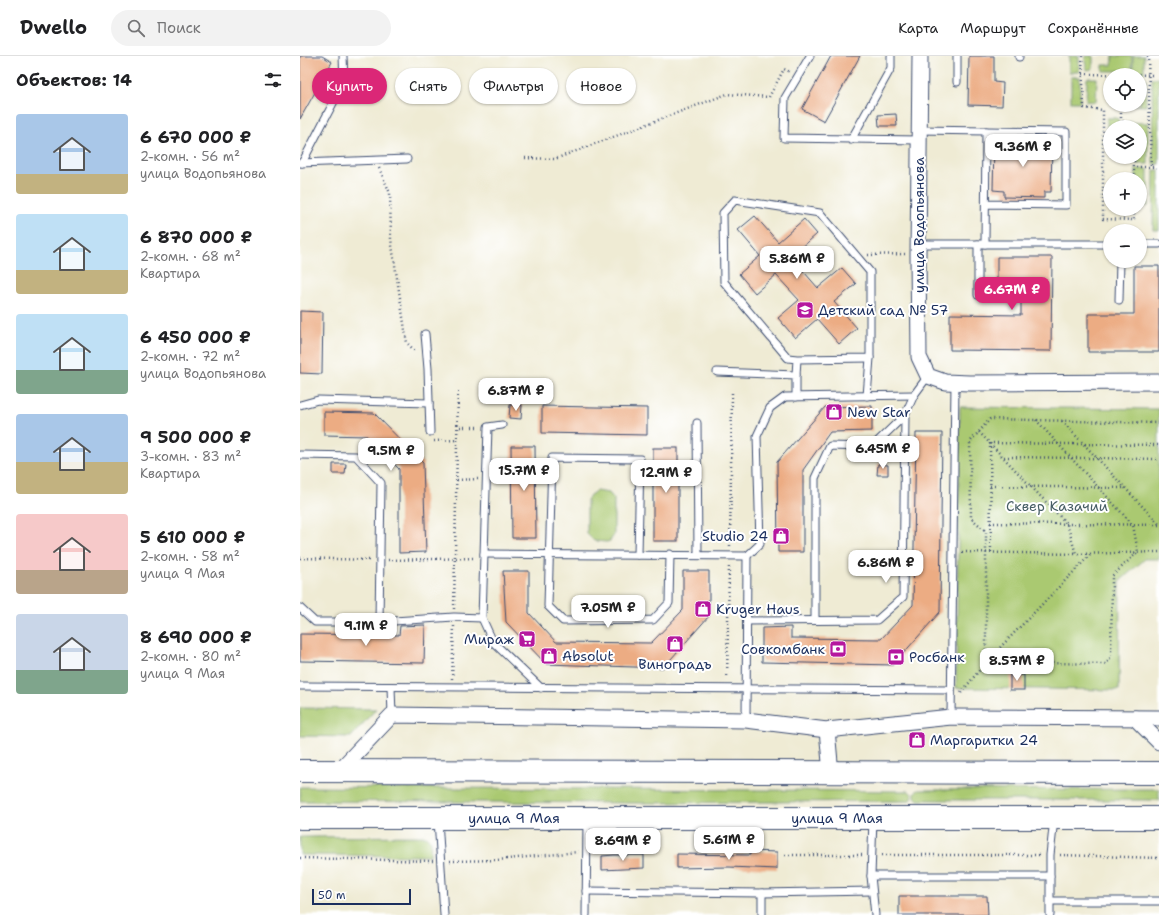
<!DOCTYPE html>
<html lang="ru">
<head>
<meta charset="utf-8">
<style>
  body { margin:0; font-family:"Shantell Sans",sans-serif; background:#f2f2f2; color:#202124; height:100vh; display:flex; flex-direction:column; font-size:15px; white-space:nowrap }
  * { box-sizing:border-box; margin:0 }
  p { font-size:13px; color:#757577 }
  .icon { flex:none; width:22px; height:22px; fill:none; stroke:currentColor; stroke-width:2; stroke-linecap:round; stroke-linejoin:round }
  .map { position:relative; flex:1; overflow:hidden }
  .drawer { display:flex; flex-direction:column; background:#fff; width:300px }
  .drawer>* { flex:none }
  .banner { position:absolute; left:12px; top:12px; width:380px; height:36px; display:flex; gap:8px }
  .buttons { position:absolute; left:803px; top:12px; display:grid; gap:8px }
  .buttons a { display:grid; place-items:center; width:44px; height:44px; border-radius:50%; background:#fff; box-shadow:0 1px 3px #0004; font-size:20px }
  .scale { position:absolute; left:12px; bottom:10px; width:99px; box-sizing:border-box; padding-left:4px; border:2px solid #1b2f5e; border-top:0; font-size:11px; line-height:14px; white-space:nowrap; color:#1b2f5e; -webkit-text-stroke:3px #fff; paint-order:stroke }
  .price { position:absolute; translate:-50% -34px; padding:0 9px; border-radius:8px; background:#fff; color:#222; font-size:13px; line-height:26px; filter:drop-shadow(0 1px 2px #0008) }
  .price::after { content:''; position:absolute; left:50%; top:24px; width:12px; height:9px; margin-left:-6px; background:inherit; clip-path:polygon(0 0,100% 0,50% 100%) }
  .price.current { background:#db2777; color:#fff }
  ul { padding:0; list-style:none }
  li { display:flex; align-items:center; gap:12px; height:100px; padding:0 16px }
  li span { display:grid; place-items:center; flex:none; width:112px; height:80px; border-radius:4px; color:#555 }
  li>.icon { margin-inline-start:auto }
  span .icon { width:48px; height:48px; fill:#fffc; stroke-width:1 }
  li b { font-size:17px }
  h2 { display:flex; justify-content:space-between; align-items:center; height:48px; padding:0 16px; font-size:17px }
  .tag { padding:0 14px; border-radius:18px; background:#fff; box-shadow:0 1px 3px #0004; font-size:14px; line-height:36px }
  .tag.current { background:#db2777; color:#fff }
  header { display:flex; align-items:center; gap:24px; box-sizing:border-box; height:56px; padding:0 20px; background:#fff; border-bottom:1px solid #e0e0e0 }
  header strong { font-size:19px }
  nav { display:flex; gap:22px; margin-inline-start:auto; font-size:14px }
  .search { width:280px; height:36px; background:#f2f2f2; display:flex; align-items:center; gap:10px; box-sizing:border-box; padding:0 14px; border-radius:22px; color:#757577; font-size:15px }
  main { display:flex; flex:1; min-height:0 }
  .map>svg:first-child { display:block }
  .green { fill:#aac971; stroke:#627c68 }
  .building { fill:#ecac83 }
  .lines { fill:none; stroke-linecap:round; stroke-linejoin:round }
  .lane-casing { stroke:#3b4b70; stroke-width:9 }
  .street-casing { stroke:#3b4b70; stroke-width:17 }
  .primary-casing { stroke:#3b4b70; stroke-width:24 }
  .path { stroke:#3b4b70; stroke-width:2.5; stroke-dasharray:1 3; stroke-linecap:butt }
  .lane { stroke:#fff; stroke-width:7 }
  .street { stroke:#fff; stroke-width:15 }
  .primary { stroke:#fff; stroke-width:22 }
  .labels { text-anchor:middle; stroke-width:4; stroke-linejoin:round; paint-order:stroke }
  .street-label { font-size:14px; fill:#1b2f5e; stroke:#fff }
  .poi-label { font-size:14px; fill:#1b2f5e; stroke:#fff; text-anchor:start }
  .park-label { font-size:14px; fill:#465d64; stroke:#fff }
</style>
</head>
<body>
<header>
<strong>Dwello</strong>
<div class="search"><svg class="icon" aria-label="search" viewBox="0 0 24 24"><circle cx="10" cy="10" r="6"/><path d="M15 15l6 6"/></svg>Поиск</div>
<nav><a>Карта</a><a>Маршрут</a><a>Сохранённые</a></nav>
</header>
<main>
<section class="drawer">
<h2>Объектов: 14<svg class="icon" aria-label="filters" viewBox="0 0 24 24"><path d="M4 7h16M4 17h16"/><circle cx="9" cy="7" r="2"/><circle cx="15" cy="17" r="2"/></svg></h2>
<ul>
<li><span style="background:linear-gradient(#a9c7e8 75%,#c2b280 0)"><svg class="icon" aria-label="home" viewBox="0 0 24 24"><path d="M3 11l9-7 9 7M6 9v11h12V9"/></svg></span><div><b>6 670 000 ₽</b><p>2-комн. · 56 m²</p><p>улица Водопьянова</p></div></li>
<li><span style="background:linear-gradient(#bfe0f5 70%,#c2b280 0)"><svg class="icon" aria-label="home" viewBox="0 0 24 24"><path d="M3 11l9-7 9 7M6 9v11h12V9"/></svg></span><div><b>6 870 000 ₽</b><p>2-комн. · 68 m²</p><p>Квартира</p></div></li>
<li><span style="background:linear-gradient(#bfe0f5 70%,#7fa58c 0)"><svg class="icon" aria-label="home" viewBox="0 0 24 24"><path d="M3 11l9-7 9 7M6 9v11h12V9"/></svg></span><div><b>6 450 000 ₽</b><p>2-комн. · 72 m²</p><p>улица Водопьянова</p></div></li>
<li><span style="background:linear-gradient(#a9c7e8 60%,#c2b280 0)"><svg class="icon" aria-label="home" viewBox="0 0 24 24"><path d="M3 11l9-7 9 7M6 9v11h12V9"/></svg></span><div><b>9 500 000 ₽</b><p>3-комн. · 83 m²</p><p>Квартира</p></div></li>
<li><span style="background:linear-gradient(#f6c9c9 70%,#b9a48a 0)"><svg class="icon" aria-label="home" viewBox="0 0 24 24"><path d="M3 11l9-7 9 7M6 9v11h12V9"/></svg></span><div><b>5 610 000 ₽</b><p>2-комн. · 58 m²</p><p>улица 9 Мая</p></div></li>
<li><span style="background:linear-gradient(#c9d6e8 70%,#7fa58c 0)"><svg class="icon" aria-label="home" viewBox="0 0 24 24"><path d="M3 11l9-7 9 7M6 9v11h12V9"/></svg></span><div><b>8 690 000 ₽</b><p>2-комн. · 80 m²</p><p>улица 9 Мая</p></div></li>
</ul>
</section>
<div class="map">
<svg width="859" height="859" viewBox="0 0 859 859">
  <rect width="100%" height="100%" fill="#fff"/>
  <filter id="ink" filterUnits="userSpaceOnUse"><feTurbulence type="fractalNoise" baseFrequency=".025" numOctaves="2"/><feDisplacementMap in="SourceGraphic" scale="8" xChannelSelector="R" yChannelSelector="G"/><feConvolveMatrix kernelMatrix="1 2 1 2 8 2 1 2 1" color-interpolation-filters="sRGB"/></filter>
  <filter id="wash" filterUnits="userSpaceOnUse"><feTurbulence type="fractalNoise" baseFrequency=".012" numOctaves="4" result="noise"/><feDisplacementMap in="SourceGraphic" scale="16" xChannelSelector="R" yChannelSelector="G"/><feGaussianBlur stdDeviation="0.9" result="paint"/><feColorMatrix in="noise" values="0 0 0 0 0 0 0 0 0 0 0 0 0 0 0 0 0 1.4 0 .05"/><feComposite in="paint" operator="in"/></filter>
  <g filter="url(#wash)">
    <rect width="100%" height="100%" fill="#efebd4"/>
    <!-- green -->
    <g class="green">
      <rect x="769" y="0" width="10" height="16"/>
      <path d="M785,0H793V13L786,14Z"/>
      <path d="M813,0H832V15H803V9H812Z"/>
      <rect x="833" y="0" width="11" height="17"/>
      <rect x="771" y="21" width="9" height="25"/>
      <path d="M787,22H797L796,46L786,45Z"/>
      <path d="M840,22H846V50L826,49H840Z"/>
      <path d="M852,22H859V108H853Z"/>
      <path d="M807,62H817L822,71H810V91H807Z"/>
      <path d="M827,66L848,67V108H837V101H840V71H829Z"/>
      <path d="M836,113H848V150H840V123H836Z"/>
      <path d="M854,114H859V174H853Z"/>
      <path d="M660,351L859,353V503H845L820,525L819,634L656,632Z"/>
      <path d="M296,435L309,437L314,443V479L310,485L307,486L294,485L287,478V444L290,439Z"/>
      <path d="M0,652L76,653L51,681L0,680Z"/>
      <path d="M0,731L609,735L612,738V742L608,745L340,747L0,745Z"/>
      <path d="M859,733V744H618L615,741V736L618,734Z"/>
      <path d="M126,780L131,785L130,799L126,800L0,799V781Z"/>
    </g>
    <g id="blocks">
      <!-- building -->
      <g class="building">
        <path d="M0,0H22L32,6L0,63Z"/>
        <path d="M531,0H560L524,65L502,53Z"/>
        <path d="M669,0H694V26L703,27L702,50L668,49Z"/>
        <path d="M596,58L597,70H579L578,59Z"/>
        <path d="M706,81L746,82L745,89H752L751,136H744V142L704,141V135L693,134L694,88H705Z"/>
        <path d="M455,160L478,186L504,163L517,178L491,201L518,232L542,212L556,228L534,246L557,272L539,288L517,263L495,282L478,262L499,244L476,219L455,237L439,218L460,200L438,174Z"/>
        <path d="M697,201H752L751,295L650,294V258L721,259V238H697Z"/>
        <path d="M834,210H859V296H788V258H834Z"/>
        <path d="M0,255L23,256L22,318L0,317Z"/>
        <path d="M210,349H222L221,363L209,362Z"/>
        <path d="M242,350L347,352V379L242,377Z"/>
        <path d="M572,350V375L530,376L503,414V496H478L477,406L525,351Z"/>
        <path d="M24,356L74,357L123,407L126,496L99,497V413L67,380L24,379Z"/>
        <path d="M616,377H642L640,556L593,609L462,606V572L491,571V582L581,583L613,549Z"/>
        <path d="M211,390H235L236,482H212Z"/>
        <rect x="353" y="392" width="25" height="93"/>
        <path d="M33,408H46L45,418H33Z"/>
        <path d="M578,408L588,409V419H577Z"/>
        <path d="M203,515H229V557L256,586L351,587L383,554V515H409V560L363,612L246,608L206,566Z"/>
        <path d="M125,569L124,607L0,605V578L99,579L100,570Z"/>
        <rect x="710" y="619" width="14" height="15"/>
        <path d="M450,795L477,796V813L429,811L377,812V798L450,799Z"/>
        <path d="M314,799H344V812L302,814V800Z"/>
        <path d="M599,840H687L688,859H599Z"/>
      </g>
    </g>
  </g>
  <g filter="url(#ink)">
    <use href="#blocks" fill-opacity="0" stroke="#3b4b70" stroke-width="1"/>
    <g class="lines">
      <!-- lane casing -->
      <g class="lane-casing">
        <g id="lane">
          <path d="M510,0L485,42L484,82L619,84"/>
          <path d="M657,0V26"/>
          <path d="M719,0V1"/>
          <path d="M619,74L686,75"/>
          <path d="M551,84L591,12V0"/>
          <path d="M0,107L107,103"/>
          <path d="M2,107L44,26L43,0"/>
          <path d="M618,188H810"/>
          <path d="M678,188V239"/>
          <path d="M685,188L686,75L766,76V149L686,148"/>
          <path d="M840,188H859"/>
          <path d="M819,244L820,205"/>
          <path d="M125,278L128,313L130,376"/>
          <path d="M417,316L496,319V341"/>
          <path d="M496,319L497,303L488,302L424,226L423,157L435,144L520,157L570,216V302L497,303"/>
          <path d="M567,340L570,302"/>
          <path d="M0,349L18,344L129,347"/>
          <path d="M397,367L398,499"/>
          <path d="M202,369L188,371L182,562L193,586L241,632"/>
          <path d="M0,399L56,400L81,427L79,566"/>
          <path d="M184,498L447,500L460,488L457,380L470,352L485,341L614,339"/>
          <path d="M338,499L340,403L252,402L248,550L263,565L353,564L369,547L370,498"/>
          <path d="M0,552L15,566H79L154,561L182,562"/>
          <path d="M515,564V422L530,390L569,391L574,389L605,359L614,339L628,320"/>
          <path d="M447,565L577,564L603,541L605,359"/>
          <path d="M0,630L650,634"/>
          <path d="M91,631L92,659"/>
          <path d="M651,661L655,326"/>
          <path d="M446,664L447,500"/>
          <path d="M138,763L144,859"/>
          <path d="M573,763L571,820L575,859"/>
          <path d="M571,820H750"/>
          <path d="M286,835L462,837L572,835"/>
          <path d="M751,845H859"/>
          <path d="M286,859L287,765"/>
          <path d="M462,859V837"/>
          <path d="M750,859V799L754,763"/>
        </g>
      </g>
      <!-- street casing -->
      <g class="street-casing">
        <g id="street">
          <path d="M620,0L618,199L619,301L628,320L645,326L669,327L859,326"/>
          <path d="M835,662L859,686"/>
          <path d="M527,674L531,717"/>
          <path d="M39,715L92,659L446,664L527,674L651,661L859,662"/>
        </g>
      </g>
      <!-- primary casing -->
      <g class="primary-casing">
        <g id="primary">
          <path d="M0,715L859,717"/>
          <path id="s1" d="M0,762H859"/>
        </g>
      </g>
      <!-- path -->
      <g class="path">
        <path d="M782,0L784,52L803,54V163L834,164V153"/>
        <path d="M848,0L851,111"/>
        <path d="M783,18L859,19"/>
        <path d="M821,49V62L826,71"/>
        <path d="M834,101V111H859"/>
        <path d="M225,102L255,103L427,38L469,41L484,13L490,16"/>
        <path d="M79,112L90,137L91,183L107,287L116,296"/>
        <path d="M834,123V111"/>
        <path d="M568,199L605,198"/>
        <path d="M736,364L833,469L838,496L812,520L811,601L806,608L686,606V475L671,462L670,386L690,363L859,367"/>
        <path d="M762,365L859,468"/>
        <path d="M158,373V371H180"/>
        <path d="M679,376L767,468L776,498"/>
        <path d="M134,385L158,384"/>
        <path d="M704,401L859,403"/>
        <path d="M157,424L178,423"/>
        <path d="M690,430L826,432"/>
        <path d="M690,467L859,469"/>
        <path d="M430,490L432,337"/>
        <path d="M662,496L776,498L859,496"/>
        <path d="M691,496L690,387L859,389"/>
        <path d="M0,502L71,504"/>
        <path d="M88,504L175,502"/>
        <path d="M154,553L158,333"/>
        <path d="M152,623L154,570"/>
        <path d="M427,624L429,509"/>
        <path d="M661,637L686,606L791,498"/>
        <path d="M485,799H563"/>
        <path d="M582,799H741"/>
        <path d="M760,799L859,802"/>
        <path d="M0,802L133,805"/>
        <path d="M150,805L197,804L278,796"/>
      </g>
      <!-- lane -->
      <use href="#lane" class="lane"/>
      <!-- street -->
      <use href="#street" class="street"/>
      <!-- primary -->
      <use href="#primary" class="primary"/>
    </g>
  </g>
  <!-- icons -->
  <defs>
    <g id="school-square" transform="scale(0.9)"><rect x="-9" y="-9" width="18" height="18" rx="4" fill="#b5179e" stroke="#fff"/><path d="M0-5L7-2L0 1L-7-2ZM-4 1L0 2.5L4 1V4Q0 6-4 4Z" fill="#fff"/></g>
    <g id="shop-square" transform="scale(0.9)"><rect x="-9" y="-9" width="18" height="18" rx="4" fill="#b5179e" stroke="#fff"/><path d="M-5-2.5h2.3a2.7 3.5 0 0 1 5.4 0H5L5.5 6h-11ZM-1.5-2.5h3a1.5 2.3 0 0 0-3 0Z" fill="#fff"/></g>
    <g id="supermarket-square" transform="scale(0.9)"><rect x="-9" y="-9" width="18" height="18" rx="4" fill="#b5179e" stroke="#fff"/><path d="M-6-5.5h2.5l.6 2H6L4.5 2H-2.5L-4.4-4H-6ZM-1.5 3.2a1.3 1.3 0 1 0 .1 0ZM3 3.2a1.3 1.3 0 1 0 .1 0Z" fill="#fff"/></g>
    <g id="bank-square" transform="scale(0.9)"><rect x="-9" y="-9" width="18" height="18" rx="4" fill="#b5179e" stroke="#fff"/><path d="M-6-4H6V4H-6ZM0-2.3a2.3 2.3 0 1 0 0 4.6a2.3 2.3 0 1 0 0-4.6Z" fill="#fff"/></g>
  </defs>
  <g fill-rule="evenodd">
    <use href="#school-square" x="505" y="254"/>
    <use href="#shop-square" x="534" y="356"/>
    <use href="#shop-square" x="481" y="480"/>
    <use href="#shop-square" x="403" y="553"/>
    <use href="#supermarket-square" x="227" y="583"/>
    <use href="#shop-square" x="375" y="588"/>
    <use href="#bank-square" x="538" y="593"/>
    <use href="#shop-square" x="249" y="600"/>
    <use href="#bank-square" x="596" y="601"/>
    <use href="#shop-square" x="617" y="684"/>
  </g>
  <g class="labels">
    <!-- street labels -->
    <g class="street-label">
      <text transform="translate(619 169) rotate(-90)" y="5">улица Водопьянова</text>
      <text dy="5" stroke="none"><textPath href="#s1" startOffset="214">улица 9 Мая</textPath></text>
      <text dy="5" stroke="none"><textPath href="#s1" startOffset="537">улица 9 Мая</textPath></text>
    </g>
    <!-- poi labels -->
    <g class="poi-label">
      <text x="518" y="259">Детский сад № 57</text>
      <text x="547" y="361">New Star</text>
      <text x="468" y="485" text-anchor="end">Studio 24</text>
      <text x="416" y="558">Kruger Haus</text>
      <text x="214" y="588" text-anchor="end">Мираж</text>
      <text x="525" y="598" text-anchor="end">Совкомбанк</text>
      <text x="262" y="605">Absolut</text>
      <text x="609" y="606">Росбанк</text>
      <text x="375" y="613" text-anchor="middle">Виноградъ</text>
      <text x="630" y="689">Маргаритки 24</text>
    </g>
    <!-- park labels -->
    <g class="park-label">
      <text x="757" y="455">Сквер Казачий</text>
    </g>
  </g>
</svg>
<div class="buttons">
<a><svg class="icon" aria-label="locate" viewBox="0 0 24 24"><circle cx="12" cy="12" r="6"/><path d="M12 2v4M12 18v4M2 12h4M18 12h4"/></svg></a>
<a><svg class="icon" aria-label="layers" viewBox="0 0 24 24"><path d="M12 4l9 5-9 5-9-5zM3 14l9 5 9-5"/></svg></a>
<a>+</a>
<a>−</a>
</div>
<div class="scale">50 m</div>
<b class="price" style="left:723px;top:112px">9.36M ₽</b>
<b class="price" style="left:497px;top:224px">5.86M ₽</b>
<b class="price current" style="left:712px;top:255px">6.67M ₽</b>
<b class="price" style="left:216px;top:356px">6.87M ₽</b>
<b class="price" style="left:583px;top:414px">6.45M ₽</b>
<b class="price" style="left:91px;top:416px">9.5M ₽</b>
<b class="price" style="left:224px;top:436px">15.7M ₽</b>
<b class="price" style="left:366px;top:438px">12.9M ₽</b>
<b class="price" style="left:586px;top:528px">6.86M ₽</b>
<b class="price" style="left:308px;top:573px">7.05M ₽</b>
<b class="price" style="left:66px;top:591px">9.1M ₽</b>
<b class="price" style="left:717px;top:626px">8.57M ₽</b>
<b class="price" style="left:429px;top:805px">5.61M ₽</b>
<b class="price" style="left:323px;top:806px">8.69M ₽</b>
<div class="banner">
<a class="tag current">Купить</a>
<a class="tag">Снять</a>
<a class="tag">Фильтры</a>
<a class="tag">Новое</a>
</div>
</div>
</main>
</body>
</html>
